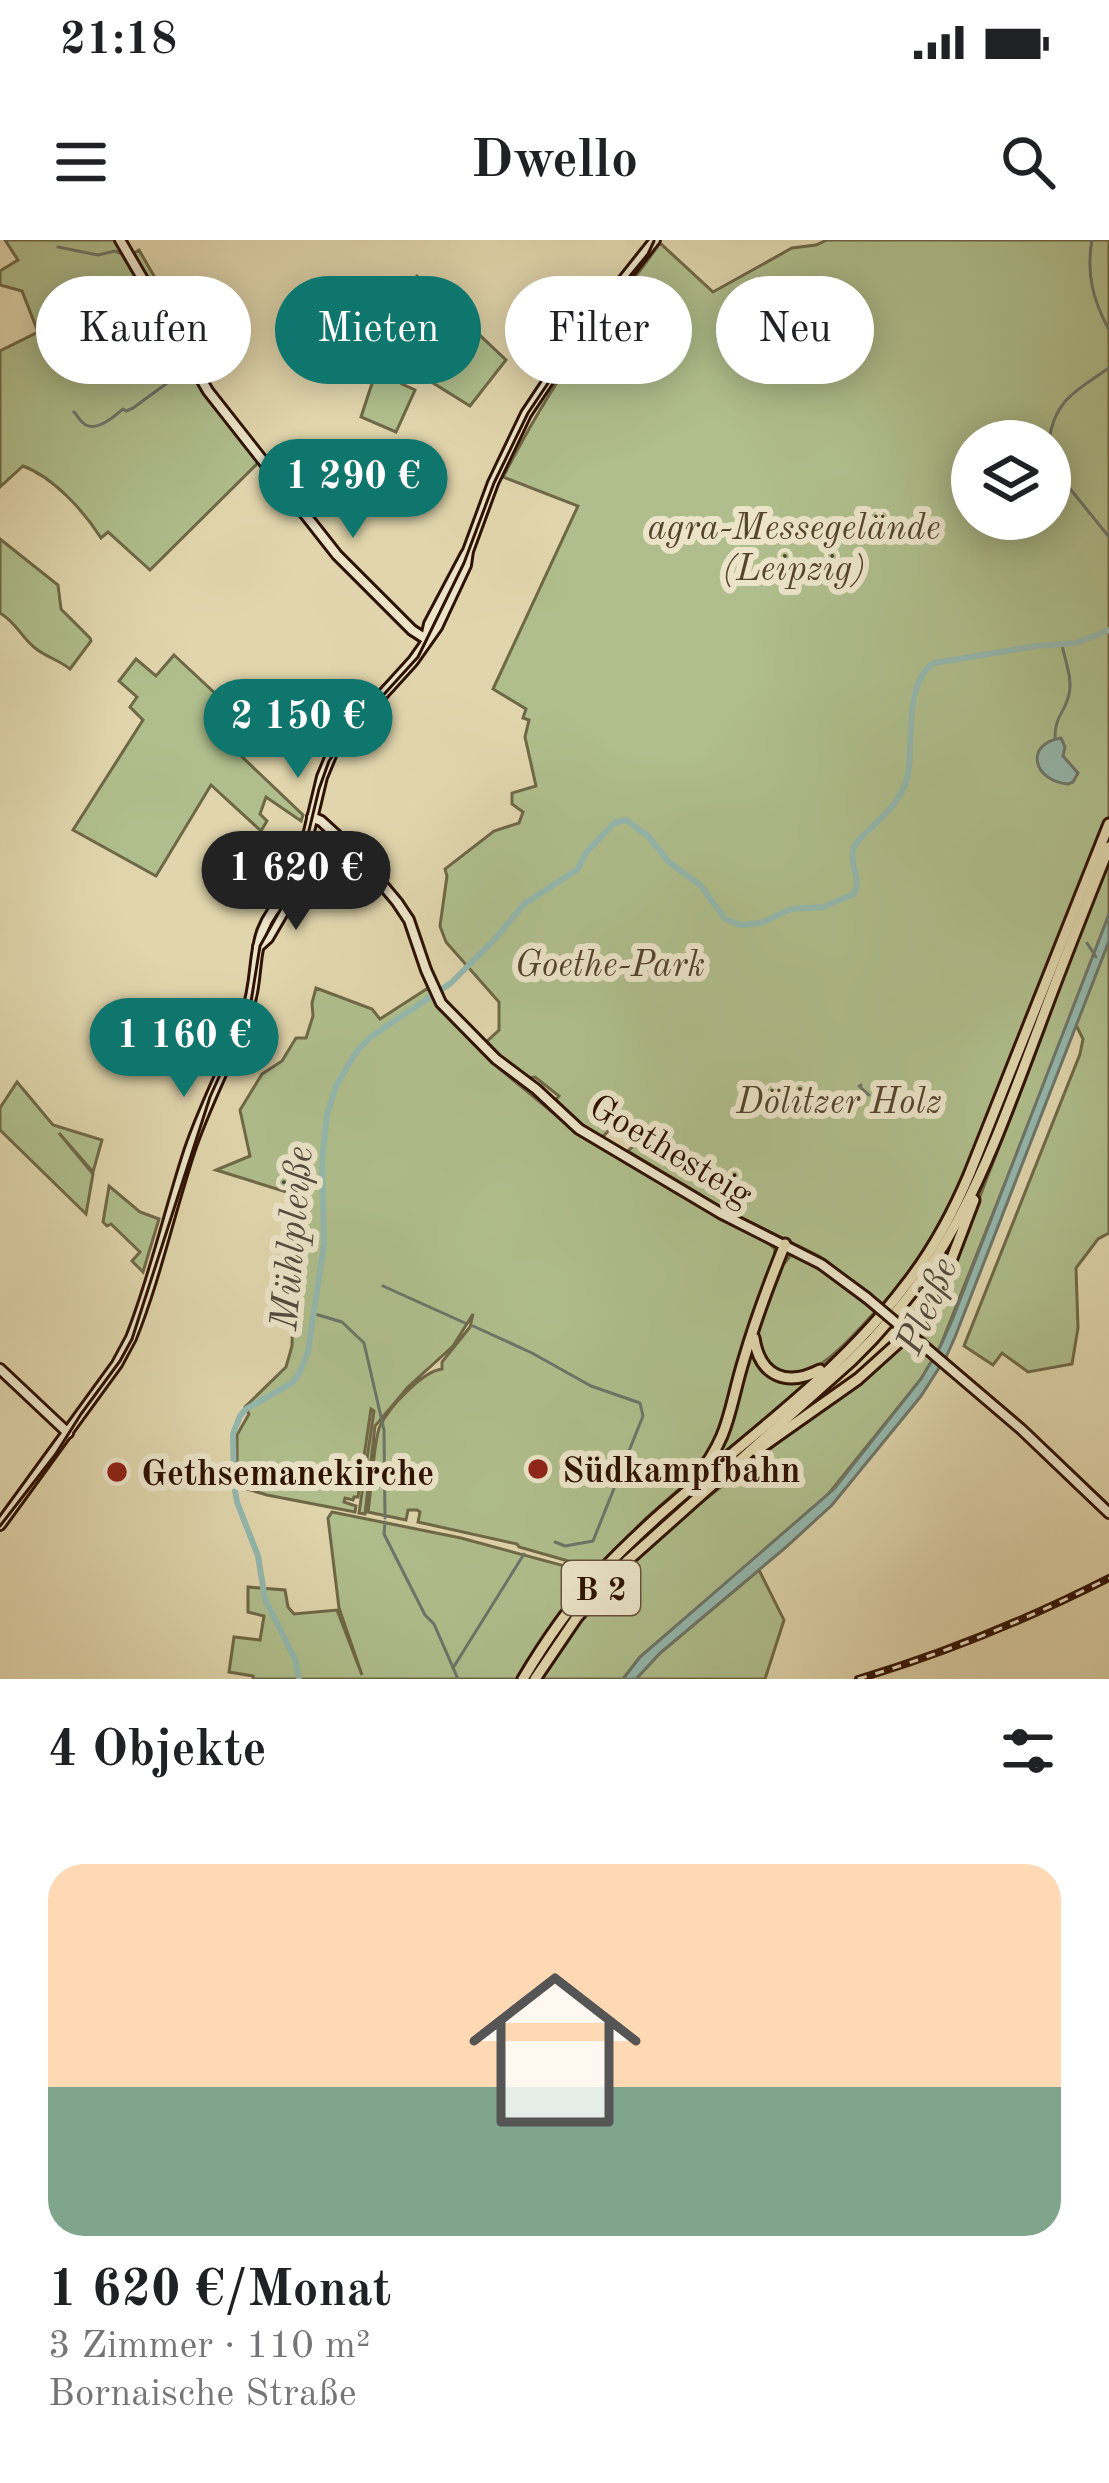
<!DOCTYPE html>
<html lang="de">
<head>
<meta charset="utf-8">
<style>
  body { margin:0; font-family:"Old Standard TT",serif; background:#f2f2f2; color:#202124; height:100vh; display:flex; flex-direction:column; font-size:45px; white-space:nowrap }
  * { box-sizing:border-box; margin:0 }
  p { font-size:39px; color:#757577 }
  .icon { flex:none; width:66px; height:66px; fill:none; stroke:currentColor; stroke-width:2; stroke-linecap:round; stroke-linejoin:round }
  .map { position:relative; height:1439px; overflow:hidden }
  .details { display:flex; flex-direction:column; background:#fff; flex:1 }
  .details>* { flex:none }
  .guide { position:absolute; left:36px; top:36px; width:1038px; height:108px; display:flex; gap:24px }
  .controls { position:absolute; left:951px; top:180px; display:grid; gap:24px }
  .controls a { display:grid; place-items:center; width:120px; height:120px; border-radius:50%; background:#fff; box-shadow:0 6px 30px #0003; font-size:60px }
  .price { position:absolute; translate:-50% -102px; padding:0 27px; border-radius:42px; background:#0f766e; color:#fff; font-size:39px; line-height:78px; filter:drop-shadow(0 3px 6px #0008) }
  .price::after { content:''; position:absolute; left:50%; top:72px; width:36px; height:27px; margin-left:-18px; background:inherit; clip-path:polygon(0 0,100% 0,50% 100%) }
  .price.selected { background:#222; color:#fff }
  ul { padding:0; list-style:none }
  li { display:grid; align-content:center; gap:24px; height:636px; padding:0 48px }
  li+li { border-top:3px solid #e0e0e0 }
  li span { display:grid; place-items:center; height:372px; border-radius:36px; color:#555 }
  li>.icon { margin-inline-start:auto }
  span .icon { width:216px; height:216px; fill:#fffc; stroke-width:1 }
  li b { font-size:51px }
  h2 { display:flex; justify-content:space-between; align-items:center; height:144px; padding:0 48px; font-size:51px }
  .chip { padding:0 42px; border-radius:54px; background:#fff; box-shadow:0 6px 30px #0003; font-size:42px; line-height:108px }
  .chip.selected { background:#0f766e; color:#fff }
  .status { display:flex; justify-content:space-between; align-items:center; height:84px; padding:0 60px; background:#fff; direction:ltr }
  .status svg { height:33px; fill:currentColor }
  header { display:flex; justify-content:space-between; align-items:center; height:156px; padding:0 48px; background:#fff; font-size:54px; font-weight:600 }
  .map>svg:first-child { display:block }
  .green { fill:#afbe8c; stroke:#6f6846; stroke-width:3; fill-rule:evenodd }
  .water { fill:#94b8ae; stroke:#6c7569; stroke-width:3 }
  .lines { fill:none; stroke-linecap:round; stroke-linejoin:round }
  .stream { stroke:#6c7569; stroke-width:3 }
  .canal { stroke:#94b8ae; stroke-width:6 }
  .secondary-casing { stroke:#2f1101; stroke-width:14 }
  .trunk-casing { stroke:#2f1101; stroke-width:15 }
  .secondary { stroke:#ebe4c9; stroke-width:8 }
  .trunk { stroke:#e0d5ac; stroke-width:9 }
  .tram { stroke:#2f1101; stroke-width:3 }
  .rail-casing { stroke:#2f1101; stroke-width:8 }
  .rail { stroke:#ebe4c9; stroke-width:3; stroke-dasharray:9; stroke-linecap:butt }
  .secondary-bridge-casing { stroke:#2f1101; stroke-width:14; stroke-linecap:butt }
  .secondary-bridge { stroke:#ebe4c9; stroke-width:8 }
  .poi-dot { fill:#8f2418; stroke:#ebe4c9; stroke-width:4.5 }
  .labels { text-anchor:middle; stroke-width:12; stroke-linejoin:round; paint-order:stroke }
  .shield { fill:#ebe4c9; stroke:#67503d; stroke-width:3 }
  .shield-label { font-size:33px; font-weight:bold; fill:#2f1101 }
  .park-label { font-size:36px; font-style:italic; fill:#55452b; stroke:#ebe4c9 }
  .street-label { font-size:36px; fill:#2f1101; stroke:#ebe4c9 }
  .poi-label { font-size:36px; font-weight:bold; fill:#2f1101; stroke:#ebe4c9; text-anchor:start }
  .water-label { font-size:39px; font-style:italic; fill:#524b3e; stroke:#ebe4c9 }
</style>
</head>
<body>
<div class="status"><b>21:18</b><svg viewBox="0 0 49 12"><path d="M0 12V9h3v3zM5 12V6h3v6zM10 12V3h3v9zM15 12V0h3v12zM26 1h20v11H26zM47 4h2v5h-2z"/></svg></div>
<header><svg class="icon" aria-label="menu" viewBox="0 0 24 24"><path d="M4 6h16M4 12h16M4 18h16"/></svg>Dwello<svg class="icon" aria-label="search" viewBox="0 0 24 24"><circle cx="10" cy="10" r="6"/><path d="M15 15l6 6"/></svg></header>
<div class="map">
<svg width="1109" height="1439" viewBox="0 0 1109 1439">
  <rect width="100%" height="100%" fill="#e0d5ac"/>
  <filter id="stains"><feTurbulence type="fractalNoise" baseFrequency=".00167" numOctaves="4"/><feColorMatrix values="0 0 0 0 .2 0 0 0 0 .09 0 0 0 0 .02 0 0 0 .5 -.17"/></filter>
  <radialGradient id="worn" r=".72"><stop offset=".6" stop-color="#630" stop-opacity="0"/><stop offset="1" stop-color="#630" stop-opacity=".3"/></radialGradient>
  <!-- green -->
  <g class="green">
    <path d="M5,0H120L129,16L139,10L188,95L180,100L204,144L263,218L150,330L108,292L101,298C84,271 53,237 23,226L0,247V111L38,92L22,51L0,45V31L18,20Z"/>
    <path d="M827,0H1109V993L1098,999L1076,1028L1078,1088L1072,1124L1028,1132L1002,1113L993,1125L964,1106L1080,814L1083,799L1077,787L1069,782L940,1107L921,1139L822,1262L640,1417L623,1439H540L566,1398L604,1349L656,1298L900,1107L910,1104L920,1109L925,1099L917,1094L918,1088L955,1021L1044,790L1026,783C987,882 954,984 882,1065L819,1016L729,972L628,911L640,900L620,878L599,901L552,864L559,856L535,837L523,839L482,806L499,790V762L446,702L440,686L447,636L445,629L494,591L519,583L523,572L512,564V553L536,546L525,497L529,480L523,478L526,469L493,449L578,266L503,237C529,187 557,138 591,93C615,63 638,35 660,3L713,52L792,8L816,5ZM972,201H1050V279H972Z"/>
    <path d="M417,36L506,120L470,166L409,128L402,144L415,150L396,192L361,177L403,49Z"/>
    <path d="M0,299L58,345L61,369L90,398L91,401L70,429C59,420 46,417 35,408C21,397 16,382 0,373Z"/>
    <path d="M174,415L234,471L215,491L303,575L301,581L266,557L260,574L267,581L261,591L211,545L156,636L73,590L143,480L130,467L137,457L119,441L136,419L156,436Z"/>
    <path d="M316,748L372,769L380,779L428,748L438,764L495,825L580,895L626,919L727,981L760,996L775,1009L774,1021L717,1202L690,1240L646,1278L596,1329L519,1307L517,1304L418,1282L420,1272L417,1270H408L406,1280L368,1272C371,1254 374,1197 380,1186C389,1167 423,1131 442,1129V1122L470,1087L473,1074L453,1106L408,1147L375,1186L365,1274L359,1273L374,1171L371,1169L358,1257H354L353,1260L345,1258L344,1262L356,1266L355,1272L267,1255L237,1246V1195L249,1174L245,1167L286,1127L292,1106L293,1066L306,958L216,930L250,916L240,870L262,834L282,821L296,798H306L313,776L312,763Z"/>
    <path d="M17,842L53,885L102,900L93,932L59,893L93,934L86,974L0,890V868Z"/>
    <path d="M109,946L140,972L159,979L143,1032L132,1021L140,1012L111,984L107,986L103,982Z"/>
    <path d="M791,1015C822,1022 851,1051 875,1072C841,1108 784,1179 756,1096L783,1025Z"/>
    <path d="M751,1109C764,1138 780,1141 808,1142L711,1227L710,1224L734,1177Z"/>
    <path d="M332,1272L461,1298L587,1332L591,1336L560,1374L517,1439H253V1436L229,1432L234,1397L260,1400L264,1376L248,1372V1347L285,1350L288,1367L294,1374L337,1370L362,1435L339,1368L328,1278Z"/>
    <path d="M759,1330L784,1380L765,1439H636L660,1413Z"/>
  </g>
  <!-- water -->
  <g class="water">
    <path d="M1061,498L1065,507L1063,516L1078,533L1073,542L1068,544C1033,541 1024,504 1061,498Z"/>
    <path d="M1109,674V701L955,1097L946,1117L921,1156L832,1265L785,1308L660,1413L636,1439H623L640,1417L834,1249L921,1139L940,1107L953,1078Z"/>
  </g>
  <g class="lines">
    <!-- stream -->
    <g class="stream">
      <path d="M1092,0C1086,34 1093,60 1109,90"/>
      <path d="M58,7L98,15L115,11L122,14L204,154L240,198"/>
      <path d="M74,172C78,176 80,182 86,185C98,191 115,176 123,169L126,171L133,168L189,127"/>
      <path d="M1049,201C1054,160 1077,150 1109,128"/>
      <path d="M1050,215L1063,240L1109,297"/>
      <path d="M1055,497C1055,477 1063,475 1068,458C1074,441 1065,421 1062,405"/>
      <path d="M1087,703L1096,717"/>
      <path d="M861,845L859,846L869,855"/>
      <path d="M383,1046L465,1083"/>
      <path d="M315,1074L342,1082L364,1103L384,1190L385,1278"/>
      <path d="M473,1086L532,1113L591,1146L640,1163L643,1176L593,1301L565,1306L555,1302"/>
      <path d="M385,1282L384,1294L425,1375L434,1384L458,1439"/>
      <path d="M453,1428L524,1314"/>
    </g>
    <!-- canal -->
    <path class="canal" d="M299,1439L295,1419L265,1359L258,1316L237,1262L234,1245L233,1194L240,1176L246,1169L292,1143L300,1132L308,1112L324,1004L322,921L327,874L337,844L357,811L372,796L451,743L495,699L524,664L578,629L585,614L614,583L626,580L648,596L669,622L701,646L725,679L740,685L761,683L791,669L823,667L854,654C862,638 849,625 853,609C856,601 865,594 871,588C890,570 907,554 909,527C912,498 906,437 935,423L1036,406L1076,403L1109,390"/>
    <!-- secondary casing -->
    <g class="secondary-casing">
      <g id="secondary">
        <path d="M120,0L208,151L337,315L412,390L426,399"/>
        <path d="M426,398L429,384L466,314"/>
        <path d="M312,577L321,581L355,612L397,662L409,680L426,730L441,763L496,819L536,849L579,889L722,974L821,1024L867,1058"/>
        <path d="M258,707L268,698L289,662L301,625L322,537L332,513L344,497L413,421L437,387L466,325L468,311L493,243L526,174L574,102L655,0"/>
        <path d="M899,1085L1021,1189L1109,1273"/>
        <path d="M0,1129L68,1193"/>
        <path d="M0,1285L117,1124L131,1098C155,1038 169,973 189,912C205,864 229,821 246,774C263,730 245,692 288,655"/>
      </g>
    </g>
    <!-- trunk casing -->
    <g class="trunk-casing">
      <g id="trunk">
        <path d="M754,1098C760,1137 787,1147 820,1130"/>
        <path d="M756,1211L858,1139L909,1093L947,1031L974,960"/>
        <path d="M695,1239C731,1195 728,1171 744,1119C755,1081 770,1041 785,1004"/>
        <path d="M523,1439C545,1402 569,1367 598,1335C693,1232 820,1159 905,1046C932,1012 952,975 969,935L1109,584"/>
        <path d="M535,1439L577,1377L627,1321L851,1121C956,1020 989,918 1039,787C1061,727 1085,667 1109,607"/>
      </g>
    </g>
    <!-- secondary -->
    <use href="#secondary" class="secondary"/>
    <!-- trunk -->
    <use href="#trunk" class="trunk"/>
    <!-- tram -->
    <path class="tram" d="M0,1286L55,1215L81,1174L120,1121L132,1099L210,857L250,768L260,706L297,640L319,549L329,521L345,497L418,417L464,323L494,243L528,173L575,103L648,14L654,1"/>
    <!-- rail casing -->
    <g class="rail-casing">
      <path id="rail" d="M858,1439C946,1413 1028,1379 1109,1338"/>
    </g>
    <!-- rail -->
    <use href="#rail" class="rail"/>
    <!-- secondary-bridge casing -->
    <g class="secondary-bridge-casing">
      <path id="secondary-bridge" d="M867,1058L899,1085"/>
    </g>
    <!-- secondary-bridge -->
    <use href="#secondary-bridge" class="secondary-bridge"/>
  </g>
  <!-- markers -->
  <g class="poi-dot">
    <circle cx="538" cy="1229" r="12"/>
    <circle cx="117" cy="1232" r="12"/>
  </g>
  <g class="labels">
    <!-- shield labels -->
    <rect class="shield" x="562" y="1321" width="78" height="54" rx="9"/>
    <g class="shield-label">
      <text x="601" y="1360">B 2</text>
    </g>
    <!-- park labels -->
    <g class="park-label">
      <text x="794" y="299">agra-Messegelände<tspan x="794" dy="41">(Leipzig)</tspan></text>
      <text x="610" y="736">Goethe-Park</text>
      <text x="839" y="873">Dölitzer Holz</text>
    </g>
    <!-- street labels -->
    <g class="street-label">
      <text transform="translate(672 909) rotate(31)" y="13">Goethesteig</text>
    </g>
    <!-- poi labels -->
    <g class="poi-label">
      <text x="562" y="1242">Südkampfbahn</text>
      <text x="141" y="1245">Gethsemanekirche</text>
    </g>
    <!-- water labels -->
    <g class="water-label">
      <text transform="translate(290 998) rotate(-85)" y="14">Mühlpleiße</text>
      <text transform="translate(925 1065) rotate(-67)" y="14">Pleiße</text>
    </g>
  </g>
  <rect width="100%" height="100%" filter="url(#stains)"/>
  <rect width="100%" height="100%" fill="url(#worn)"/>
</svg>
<div class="controls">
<a><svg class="icon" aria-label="layers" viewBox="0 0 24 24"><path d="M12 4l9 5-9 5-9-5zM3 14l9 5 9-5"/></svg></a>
</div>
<b class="price" style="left:353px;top:301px">1 290 €</b>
<b class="price" style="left:298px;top:541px">2 150 €</b>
<b class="price selected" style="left:296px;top:693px">1 620 €</b>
<b class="price" style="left:184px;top:860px">1 160 €</b>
<div class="guide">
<a class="chip">Kaufen</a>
<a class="chip selected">Mieten</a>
<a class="chip">Filter</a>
<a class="chip">Neu</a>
</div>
</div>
<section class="details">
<h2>4 Objekte<svg class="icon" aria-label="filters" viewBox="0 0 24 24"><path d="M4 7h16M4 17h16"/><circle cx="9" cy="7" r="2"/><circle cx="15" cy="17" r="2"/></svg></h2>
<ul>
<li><span style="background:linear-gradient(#ffd9b3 60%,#7fa58c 0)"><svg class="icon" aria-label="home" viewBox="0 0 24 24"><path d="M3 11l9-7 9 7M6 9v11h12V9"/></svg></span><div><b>1 620 €/Monat</b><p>3 Zimmer · 110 m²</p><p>Bornaische Straße</p></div></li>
</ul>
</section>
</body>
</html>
